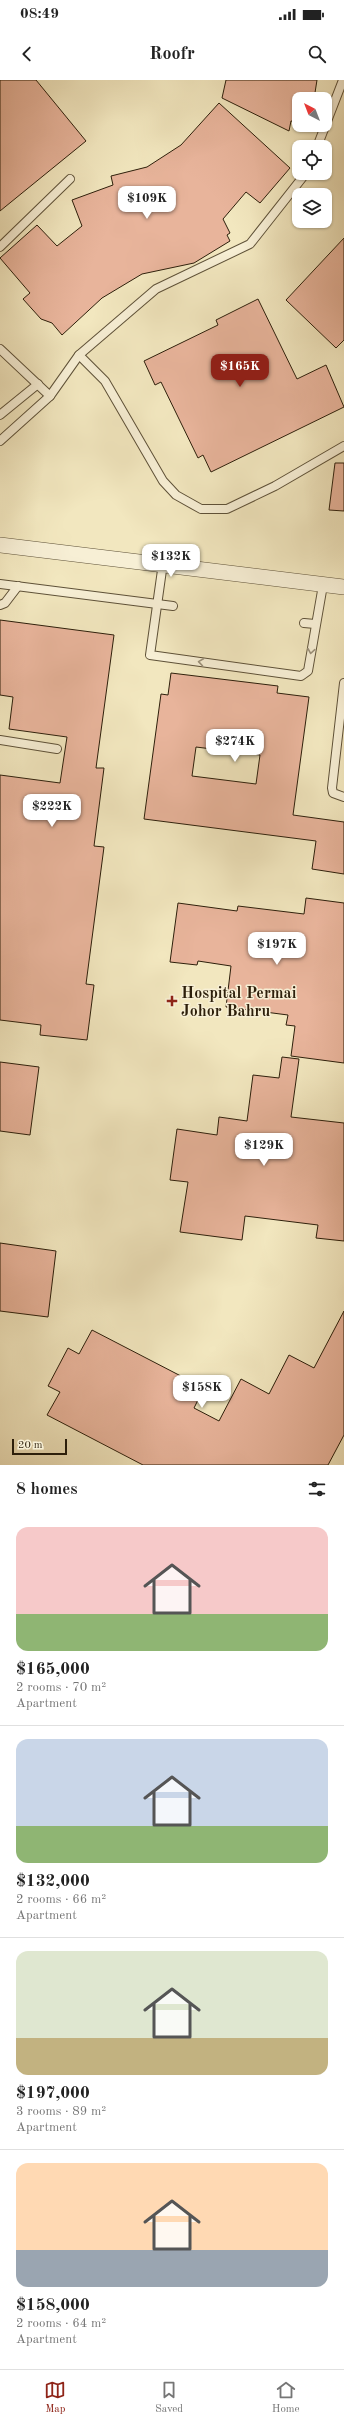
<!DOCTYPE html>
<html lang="en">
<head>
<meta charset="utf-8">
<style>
  body { margin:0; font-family:"Old Standard TT",serif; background:#f6f6f6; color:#222; height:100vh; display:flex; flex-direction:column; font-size:15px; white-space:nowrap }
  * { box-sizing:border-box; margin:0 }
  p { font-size:13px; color:#767676 }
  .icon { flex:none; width:22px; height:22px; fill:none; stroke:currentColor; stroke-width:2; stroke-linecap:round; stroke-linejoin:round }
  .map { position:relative; height:1385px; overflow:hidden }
  .drawer { display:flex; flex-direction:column; background:#fff; flex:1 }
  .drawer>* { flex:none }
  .needle { width:26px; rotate:318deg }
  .controls { position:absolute; left:292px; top:12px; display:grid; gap:8px }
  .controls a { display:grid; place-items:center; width:40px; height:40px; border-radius:8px; background:#fff; box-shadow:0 1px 3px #0004; font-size:20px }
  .scale { position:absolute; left:12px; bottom:10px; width:55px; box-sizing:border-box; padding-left:4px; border:2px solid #2d1f0b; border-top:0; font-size:11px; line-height:14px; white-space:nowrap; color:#2d1f0b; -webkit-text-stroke:3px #f7efd5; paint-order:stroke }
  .price { position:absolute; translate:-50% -34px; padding:0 9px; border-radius:8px; background:#fff; color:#222; font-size:13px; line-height:26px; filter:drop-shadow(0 1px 2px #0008) }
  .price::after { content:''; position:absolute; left:50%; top:24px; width:12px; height:9px; margin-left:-6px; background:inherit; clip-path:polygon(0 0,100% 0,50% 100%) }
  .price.current { background:#8f2418; color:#fff }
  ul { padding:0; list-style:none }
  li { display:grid; align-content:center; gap:8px; height:212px; padding:0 16px }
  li+li { border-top:1px solid #e0e0e0 }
  li span { display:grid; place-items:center; height:124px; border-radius:12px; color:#555 }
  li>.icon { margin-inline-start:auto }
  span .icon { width:72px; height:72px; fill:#fffc; stroke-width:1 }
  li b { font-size:17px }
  h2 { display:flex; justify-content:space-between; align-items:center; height:48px; padding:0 16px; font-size:17px }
  .status { display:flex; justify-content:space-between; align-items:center; height:28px; padding:0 20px; background:#fff; direction:ltr }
  .status svg { height:11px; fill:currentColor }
  header { display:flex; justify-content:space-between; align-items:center; height:52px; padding:0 16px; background:#fff; font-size:18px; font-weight:800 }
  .tabs { display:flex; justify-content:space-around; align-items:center; height:56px; border-top:1px solid #e0e0e0; background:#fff; font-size:11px; color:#767676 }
  .tabs a { display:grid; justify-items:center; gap:2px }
  .tabs .current { color:#8f2418 }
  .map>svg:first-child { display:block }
  .building { fill:#e8b49b; stroke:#2d1f0b; fill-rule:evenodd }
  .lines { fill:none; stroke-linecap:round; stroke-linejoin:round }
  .service-casing { stroke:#5e5138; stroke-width:10 }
  .minor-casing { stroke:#5e5138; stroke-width:16 }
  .service { stroke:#f7efd5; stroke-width:8 }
  .minor { stroke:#f7efd5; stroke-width:15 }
  .oneway { stroke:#9c917a }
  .poi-dot { fill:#8f2418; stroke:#f7efd5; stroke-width:1.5 }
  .labels { text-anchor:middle; stroke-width:3; stroke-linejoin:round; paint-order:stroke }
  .poi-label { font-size:16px; font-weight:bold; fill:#2d1f0b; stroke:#f7efd5; text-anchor:start }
</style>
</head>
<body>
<div class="status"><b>08:49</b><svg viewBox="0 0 49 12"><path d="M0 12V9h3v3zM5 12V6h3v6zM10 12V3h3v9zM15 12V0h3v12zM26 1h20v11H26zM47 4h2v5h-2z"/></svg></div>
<header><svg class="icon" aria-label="back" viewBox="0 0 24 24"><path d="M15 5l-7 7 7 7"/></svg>Roofr<svg class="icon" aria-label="search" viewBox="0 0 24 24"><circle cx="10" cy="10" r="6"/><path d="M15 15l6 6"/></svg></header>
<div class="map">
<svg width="344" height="1385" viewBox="0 0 344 1385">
  <rect width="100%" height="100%" fill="#f2e7bf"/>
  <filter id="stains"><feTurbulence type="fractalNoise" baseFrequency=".005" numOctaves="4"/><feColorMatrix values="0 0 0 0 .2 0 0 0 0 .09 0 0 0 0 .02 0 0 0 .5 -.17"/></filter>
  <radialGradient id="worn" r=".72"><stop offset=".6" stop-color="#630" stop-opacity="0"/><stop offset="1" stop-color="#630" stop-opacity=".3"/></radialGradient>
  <!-- building -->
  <g class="building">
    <path d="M0,0H36L86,61L0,131Z"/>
    <path d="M226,0H317L314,19H299V42L291,41L289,51L222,18Z"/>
    <path d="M219,23L290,88L260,123L246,112L223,139L230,153L227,155L230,161L194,183L142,194L102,218L62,255L52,243L41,239L23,219L30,213L0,178L37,145L57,166L82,146L72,120L113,105L111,96L147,87L181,65Z"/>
    <path d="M344,158V260L336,268L286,220Z"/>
    <path d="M258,219L297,299L326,285L344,327L211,392L203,375L198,378L161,302L155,305L144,281L218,245L216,240Z"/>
    <path d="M335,383H344V431L329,430Z"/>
    <path d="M0,540L114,555L96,688H104L94,766L104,767L86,904L94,905L87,960L40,955L41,945L0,940V695L60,703L67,657L9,649L13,617L0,615Z"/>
    <path d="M171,593L278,606L277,613L309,617L293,735L344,742V794L312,789L316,761L144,739L161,614L168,615ZM196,667L260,675L256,704L192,696Z"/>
    <path d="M306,818L344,823V983L291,976L295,946L286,945L288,935L226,927L231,886L198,881L197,885L170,882L178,823L237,831L238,826L304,834Z"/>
    <path d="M282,977L299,979L291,1037L344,1043V1161L316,1158L318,1145L245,1136L242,1160L180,1152L188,1102L170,1100L177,1049L217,1055L219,1037L247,1041L253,995L279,998Z"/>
    <path d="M0,982L39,987L30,1055L0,1051Z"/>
    <path d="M0,1163L56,1171L48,1237L0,1231Z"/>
    <path d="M344,1231V1355L328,1385H143L47,1335L60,1312L48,1306L68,1268L79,1274L92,1250L204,1308L194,1328L219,1341L241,1299L269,1314L289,1275L314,1288Z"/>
  </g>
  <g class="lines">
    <!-- service casing -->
    <g class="service-casing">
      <g id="service">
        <path d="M317,67L343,0"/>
        <path d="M0,167L70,99"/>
        <path d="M0,269L50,316"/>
        <path d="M79,275L105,301L163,401L176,415L201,429H227L275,406L344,366"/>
        <path d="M0,335L38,304"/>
        <path d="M0,361L50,316L79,275L156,209L250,164L306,93"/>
        <path d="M163,483L150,575L301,596L308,591L323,505"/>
        <path d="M0,504L173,526"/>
        <path d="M0,525L5,523L18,506"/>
        <path d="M304,543L315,544"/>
        <path d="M344,603L332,708L333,713L344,717"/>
        <path d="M0,660L57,669"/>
      </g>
    </g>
    <!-- minor casing -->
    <g class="minor-casing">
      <path id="minor" d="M0,465L344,507"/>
    </g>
    <!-- service -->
    <use href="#service" class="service"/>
    <!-- minor -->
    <use href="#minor" class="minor"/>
  </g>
  <!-- one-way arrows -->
  <defs><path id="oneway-chevron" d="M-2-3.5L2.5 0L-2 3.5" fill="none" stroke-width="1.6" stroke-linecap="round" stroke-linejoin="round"/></defs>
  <g class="oneway">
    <use href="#oneway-chevron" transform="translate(311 571) rotate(99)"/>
    <use href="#oneway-chevron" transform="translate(201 582) rotate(-172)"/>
  </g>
  <!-- markers -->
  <path class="poi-dot" d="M170 915h4v4h4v4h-4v4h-4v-4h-4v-4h4z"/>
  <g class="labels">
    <!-- poi labels -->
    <g class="poi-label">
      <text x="181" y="918">Hospital Permai<tspan x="181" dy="18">Johor Bahru</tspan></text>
    </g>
  </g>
  <rect width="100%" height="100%" filter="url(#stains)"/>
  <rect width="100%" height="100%" fill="url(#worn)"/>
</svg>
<div class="controls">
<a><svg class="needle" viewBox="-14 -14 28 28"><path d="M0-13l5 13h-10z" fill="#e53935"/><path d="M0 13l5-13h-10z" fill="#767676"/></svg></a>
<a><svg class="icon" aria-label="locate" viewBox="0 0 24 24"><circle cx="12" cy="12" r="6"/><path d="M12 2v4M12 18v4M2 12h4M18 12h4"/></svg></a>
<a><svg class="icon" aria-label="layers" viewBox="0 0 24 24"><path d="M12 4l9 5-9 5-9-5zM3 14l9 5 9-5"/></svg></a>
</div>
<div class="scale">20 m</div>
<b class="price" style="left:147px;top:140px">$109K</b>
<b class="price current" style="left:240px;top:308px">$165K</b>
<b class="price" style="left:171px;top:498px">$132K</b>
<b class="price" style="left:235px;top:683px">$274K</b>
<b class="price" style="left:52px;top:748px">$222K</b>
<b class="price" style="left:277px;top:886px">$197K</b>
<b class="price" style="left:264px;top:1087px">$129K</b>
<b class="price" style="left:202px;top:1329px">$158K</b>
</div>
<section class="drawer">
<h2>8 homes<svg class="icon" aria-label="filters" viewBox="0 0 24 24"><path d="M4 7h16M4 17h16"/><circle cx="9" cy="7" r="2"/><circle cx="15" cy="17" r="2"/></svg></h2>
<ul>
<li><span style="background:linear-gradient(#f6c9c9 70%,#8fb573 0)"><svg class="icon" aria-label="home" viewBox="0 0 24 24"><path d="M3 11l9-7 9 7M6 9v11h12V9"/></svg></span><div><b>$165,000</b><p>2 rooms · 70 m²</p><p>Apartment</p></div></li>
<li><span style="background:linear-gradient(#c9d6e8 70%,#8fb573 0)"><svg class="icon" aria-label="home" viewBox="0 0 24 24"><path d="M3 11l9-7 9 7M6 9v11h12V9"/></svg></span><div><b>$132,000</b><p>2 rooms · 66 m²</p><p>Apartment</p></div></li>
<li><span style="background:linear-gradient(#dfe7d0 70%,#c2b280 0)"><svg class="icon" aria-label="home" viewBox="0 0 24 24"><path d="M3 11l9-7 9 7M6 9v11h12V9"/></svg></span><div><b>$197,000</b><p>3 rooms · 89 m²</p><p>Apartment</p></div></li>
<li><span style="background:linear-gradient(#ffd9b3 70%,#9aa5b1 0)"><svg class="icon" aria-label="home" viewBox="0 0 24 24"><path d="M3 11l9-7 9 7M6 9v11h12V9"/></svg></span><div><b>$158,000</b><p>2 rooms · 64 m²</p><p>Apartment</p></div></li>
</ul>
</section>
<nav class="tabs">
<a class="current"><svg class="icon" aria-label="map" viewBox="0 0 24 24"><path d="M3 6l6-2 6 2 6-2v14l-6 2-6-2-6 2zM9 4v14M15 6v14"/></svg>Map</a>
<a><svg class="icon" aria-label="saved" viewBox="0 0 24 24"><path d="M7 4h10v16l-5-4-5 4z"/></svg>Saved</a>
<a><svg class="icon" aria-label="home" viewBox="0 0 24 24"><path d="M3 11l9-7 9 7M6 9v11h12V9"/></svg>Home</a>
</nav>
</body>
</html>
